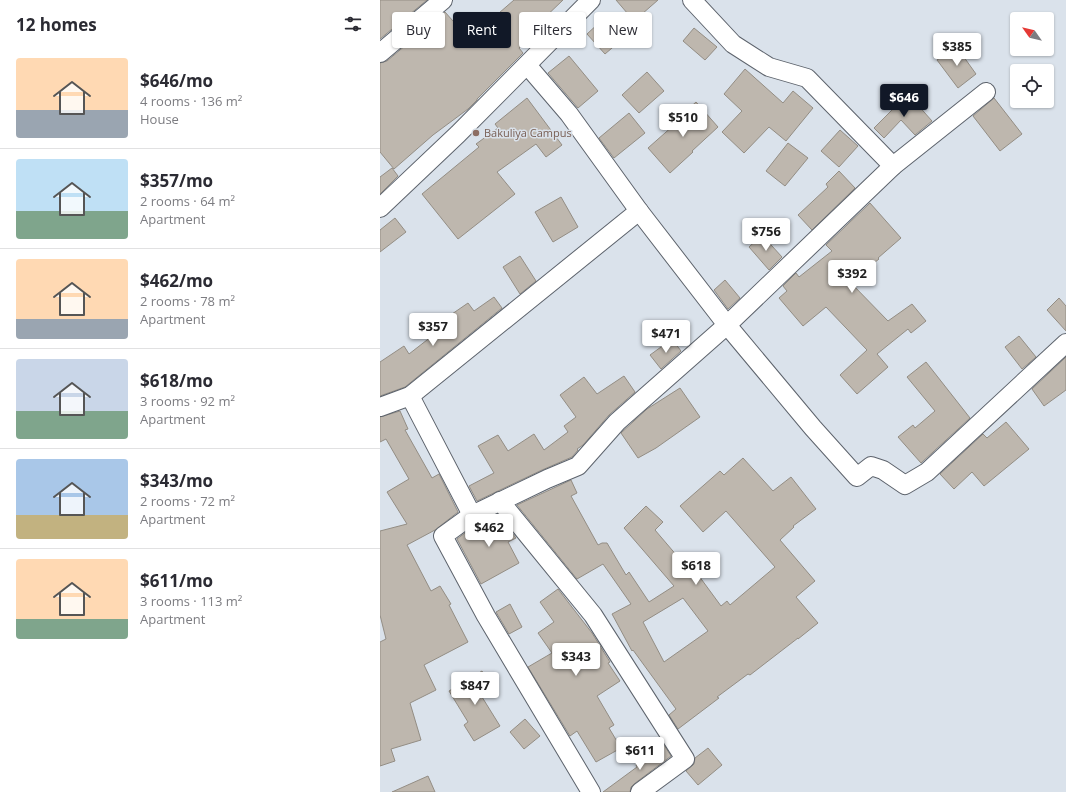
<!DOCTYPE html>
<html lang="en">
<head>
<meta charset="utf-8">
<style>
  body { margin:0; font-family:"Open Sans",sans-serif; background:#f7f7f7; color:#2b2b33; height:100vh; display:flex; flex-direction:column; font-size:15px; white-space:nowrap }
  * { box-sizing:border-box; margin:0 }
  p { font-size:13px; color:#7c7c81 }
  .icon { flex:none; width:22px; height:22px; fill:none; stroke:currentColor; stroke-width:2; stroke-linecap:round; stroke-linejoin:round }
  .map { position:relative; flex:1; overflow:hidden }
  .panel { display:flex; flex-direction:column; background:#fff; width:380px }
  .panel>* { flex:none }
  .hud { position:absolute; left:12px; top:12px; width:380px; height:36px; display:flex; gap:8px }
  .needle { width:26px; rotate:304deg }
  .tools { position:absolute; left:630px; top:12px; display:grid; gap:8px }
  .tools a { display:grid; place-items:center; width:44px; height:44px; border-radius:4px; background:#fff; box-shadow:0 1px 3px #0004; font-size:20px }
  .price { position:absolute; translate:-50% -34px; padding:0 9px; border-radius:4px; background:#fff; color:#222; font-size:13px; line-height:26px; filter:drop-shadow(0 1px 2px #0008) }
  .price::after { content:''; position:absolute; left:50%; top:24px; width:12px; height:9px; margin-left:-6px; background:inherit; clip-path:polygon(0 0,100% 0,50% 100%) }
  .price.current { background:#111827; color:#fff }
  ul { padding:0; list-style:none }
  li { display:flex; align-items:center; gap:12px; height:100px; padding:0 16px }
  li+li { border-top:1px solid #e1e1e2 }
  li span { display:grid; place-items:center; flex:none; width:112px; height:80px; border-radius:4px; color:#555 }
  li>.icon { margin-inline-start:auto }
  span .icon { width:48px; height:48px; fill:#fffc; stroke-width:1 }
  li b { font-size:17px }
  h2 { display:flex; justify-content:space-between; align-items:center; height:48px; padding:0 16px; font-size:17px }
  .pill { padding:0 14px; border-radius:4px; background:#fff; box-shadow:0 1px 3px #0004; font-size:14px; line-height:36px }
  .pill.current { background:#111827; color:#fff }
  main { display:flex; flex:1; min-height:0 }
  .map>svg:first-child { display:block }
  .building { fill:#beb7ae; stroke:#938d84; fill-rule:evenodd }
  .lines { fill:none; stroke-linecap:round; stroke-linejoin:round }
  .minor-casing { stroke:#5d636c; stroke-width:20 }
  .minor { stroke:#fff; stroke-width:18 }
  .education-dot { fill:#8d6e63; stroke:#dae2eb; stroke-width:1.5 }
  .labels { text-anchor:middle; stroke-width:3; stroke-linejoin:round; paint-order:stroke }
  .education-label { font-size:11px; fill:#785e54; stroke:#dae2eb; text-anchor:start }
</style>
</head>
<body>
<main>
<section class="panel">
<h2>12 homes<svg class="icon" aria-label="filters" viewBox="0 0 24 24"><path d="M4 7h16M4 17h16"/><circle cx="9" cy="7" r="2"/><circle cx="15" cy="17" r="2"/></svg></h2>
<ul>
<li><span style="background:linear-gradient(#ffd9b3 65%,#9aa5b1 0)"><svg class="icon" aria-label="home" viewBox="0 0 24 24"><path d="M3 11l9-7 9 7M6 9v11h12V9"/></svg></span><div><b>$646/mo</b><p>4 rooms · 136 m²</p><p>House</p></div></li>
<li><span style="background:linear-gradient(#bfe0f5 65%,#7fa58c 0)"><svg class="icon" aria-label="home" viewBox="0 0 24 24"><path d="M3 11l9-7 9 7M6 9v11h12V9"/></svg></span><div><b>$357/mo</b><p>2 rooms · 64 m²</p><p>Apartment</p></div></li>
<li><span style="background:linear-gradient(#ffd9b3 75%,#9aa5b1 0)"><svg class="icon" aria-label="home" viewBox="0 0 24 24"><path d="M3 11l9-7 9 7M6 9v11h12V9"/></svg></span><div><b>$462/mo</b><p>2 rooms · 78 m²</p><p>Apartment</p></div></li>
<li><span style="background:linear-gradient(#c9d6e8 65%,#7fa58c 0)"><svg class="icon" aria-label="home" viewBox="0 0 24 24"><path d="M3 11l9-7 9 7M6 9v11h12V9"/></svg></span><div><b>$618/mo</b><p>3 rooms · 92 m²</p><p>Apartment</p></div></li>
<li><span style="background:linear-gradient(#a9c7e8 70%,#c2b280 0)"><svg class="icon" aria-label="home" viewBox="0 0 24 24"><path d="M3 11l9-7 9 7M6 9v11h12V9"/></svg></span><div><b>$343/mo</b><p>2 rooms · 72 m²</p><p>Apartment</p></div></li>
<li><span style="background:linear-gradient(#ffd9b3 75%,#7fa58c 0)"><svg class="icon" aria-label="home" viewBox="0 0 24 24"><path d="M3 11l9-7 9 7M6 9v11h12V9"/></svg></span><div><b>$611/mo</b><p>3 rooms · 113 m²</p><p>Apartment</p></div></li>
</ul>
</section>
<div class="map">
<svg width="686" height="792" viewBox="0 0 686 792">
  <rect width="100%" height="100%" fill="#dae2eb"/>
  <!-- building -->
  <g class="building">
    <path d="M0,0H47L0,39Z"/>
    <path d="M134,0H183L159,23L162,27L139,48L143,53L97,99V100L88,109L53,135L14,169L0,152V63L7,61L65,12L89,39Z"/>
    <path d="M236,0H278L254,21Z"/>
    <path d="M220,22L239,42L225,54L207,34Z"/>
    <path d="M314,28L337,47L325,60L303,41Z"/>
    <path d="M576,46L596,74L578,88L557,60Z"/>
    <path d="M189,56L218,91L198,108L168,73Z"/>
    <path d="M365,69L403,103L413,91L433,108L406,141L389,127L364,153L342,132L362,111L344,94Z"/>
    <path d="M267,72L284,91L259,113L242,95Z"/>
    <path d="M528,94L552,121L535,135L521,120L504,138L494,128Z"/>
    <path d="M147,98L182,145L166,157L156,144L117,172L135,194L78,239L42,194L99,147L96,144L118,128L115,124Z"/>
    <path d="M614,98L642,134L620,151L593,116Z"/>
    <path d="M316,102L338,127L312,151L313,152L290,173L268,148L294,125L293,123Z"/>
    <path d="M249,113L265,133L234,158L219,138Z"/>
    <path d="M460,130L478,146L459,167L441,151Z"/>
    <path d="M408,143L428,158L405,186L386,171Z"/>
    <path d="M12,168L18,176L0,194V177Z"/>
    <path d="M459,171L475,188L432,230L418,215L448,187L446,184Z"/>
    <path d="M181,197L198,227L173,242L155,212Z"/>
    <path d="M490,203L521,238L498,258L499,259L470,282L508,321L532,304L546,321L531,333L528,329L497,354L508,367L477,394L460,375L487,350L446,307L423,326L399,298L407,291L403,286L416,273L419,277L452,251L446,245Z"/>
    <path d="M15,218L26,232L0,252V230Z"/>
    <path d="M382,235L402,257L389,270L369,247Z"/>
    <path d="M140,256L156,281L140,294L123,267Z"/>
    <path d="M345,280L360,298L348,309L334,290Z"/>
    <path d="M114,297L122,308L25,387L0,396V362L24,346L29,354L56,333L54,330L74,317L72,314L88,303L94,311Z"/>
    <path d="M679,298L686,306V331L667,310Z"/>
    <path d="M639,336L656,357L642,369L625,347Z"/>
    <path d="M292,339L301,351L281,369L270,355Z"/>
    <path d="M686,357V390L664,406L652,389Z"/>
    <path d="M546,362L590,418L541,463L518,437L533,425L535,428L555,411L527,377Z"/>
    <path d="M244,376L255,392L229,415L203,445L197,449L198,450L192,457L162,470L97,501L89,486L114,473L98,446L118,435L128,451L154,434L164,450L188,432L184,426L196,417L180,395L204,377L217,394Z"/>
    <path d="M300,388L320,417L276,448L258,458L241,433L267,409Z"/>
    <path d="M20,411L28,429L25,430L52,478L59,474L78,512L55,530L27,545L51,591L60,586L71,604L69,605L88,642L44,665L56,690L30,703L41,740L11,749L15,761L0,766V642L6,639L0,615V531L27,524L7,492L29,479L6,439L0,442V417Z"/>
    <path d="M626,422L649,449L604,486L592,472L574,489L560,474L603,434L607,438Z"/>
    <path d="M363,458L393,491L411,477L436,509L413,526L414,527L400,540L435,581L416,597L438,623L418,639V638L370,675L368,674L337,697L339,698L298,729L289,715L296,709L253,650L252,651L232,614L251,604L223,564L197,579L137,505L191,480L197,493L191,496L218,545L222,543H227L246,575L249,572L269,602L294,586L244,528L266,506L283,522L275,530L304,564L308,561L341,606L347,601L350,605L395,567L346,511L323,532L300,506L340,471L344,475ZM303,598L328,631L284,662L263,622Z"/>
    <path d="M117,514L136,538L128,542L139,563L101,584L77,539L97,524Z"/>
    <path d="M178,589L212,633L230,662L228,663L240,681L217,696L234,725L229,728L241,748L216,762L197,731L190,736L148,667L172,653L158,633L174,622L160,602Z"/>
    <path d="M130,604L142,627L129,634L116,612Z"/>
    <path d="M102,671L113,690L102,697L120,726L94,741L84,725L88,722L69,691Z"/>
    <path d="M145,719L160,736L144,749L130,732Z"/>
    <path d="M284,745L291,756L254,784L251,787L250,792H223L257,767L256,765Z"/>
    <path d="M328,748L342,765L318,785L306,771L314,764L315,758Z"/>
    <path d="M48,776L55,792H12Z"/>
  </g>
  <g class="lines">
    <!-- minor casing -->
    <g class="minor-casing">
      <g id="minor">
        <path d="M312,0L353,44L389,67L427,78L513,166"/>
        <path d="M0,53L63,0"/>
        <path d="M147,65L189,114L259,211L347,325L433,428L477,477L491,466L503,470L525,485L547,472L686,343"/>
        <path d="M0,208L78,134L211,0"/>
        <path d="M30,396L92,515"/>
        <path d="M0,407L30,396L259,211"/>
        <path d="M120,501L213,615L305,759L260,792"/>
        <path d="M211,792L106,616L63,536L92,515L167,479L198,466L237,422L347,325L513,166L606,92"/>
      </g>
    </g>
    <!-- minor -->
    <use href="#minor" class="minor"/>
  </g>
  <!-- markers -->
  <circle class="education-dot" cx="96" cy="133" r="4"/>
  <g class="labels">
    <!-- education labels -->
    <g class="education-label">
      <text x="104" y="137">Bakuliya Campus</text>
    </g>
  </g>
</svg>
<div class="tools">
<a><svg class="needle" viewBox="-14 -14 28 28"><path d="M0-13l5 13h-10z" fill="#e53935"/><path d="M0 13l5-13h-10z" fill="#7c7c81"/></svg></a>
<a><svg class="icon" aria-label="locate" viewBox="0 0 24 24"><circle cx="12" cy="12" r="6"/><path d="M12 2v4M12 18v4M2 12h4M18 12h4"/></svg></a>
</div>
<b class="price" style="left:577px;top:67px">$385</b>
<b class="price current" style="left:524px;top:118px">$646</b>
<b class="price" style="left:303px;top:138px">$510</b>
<b class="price" style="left:386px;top:252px">$756</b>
<b class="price" style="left:472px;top:294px">$392</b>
<b class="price" style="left:53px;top:347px">$357</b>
<b class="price" style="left:286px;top:354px">$471</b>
<b class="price" style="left:109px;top:548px">$462</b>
<b class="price" style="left:316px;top:586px">$618</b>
<b class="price" style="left:196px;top:677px">$343</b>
<b class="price" style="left:95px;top:706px">$847</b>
<b class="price" style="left:260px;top:771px">$611</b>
<div class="hud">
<a class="pill">Buy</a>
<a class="pill current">Rent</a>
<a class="pill">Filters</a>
<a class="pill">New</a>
</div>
</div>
</main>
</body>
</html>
